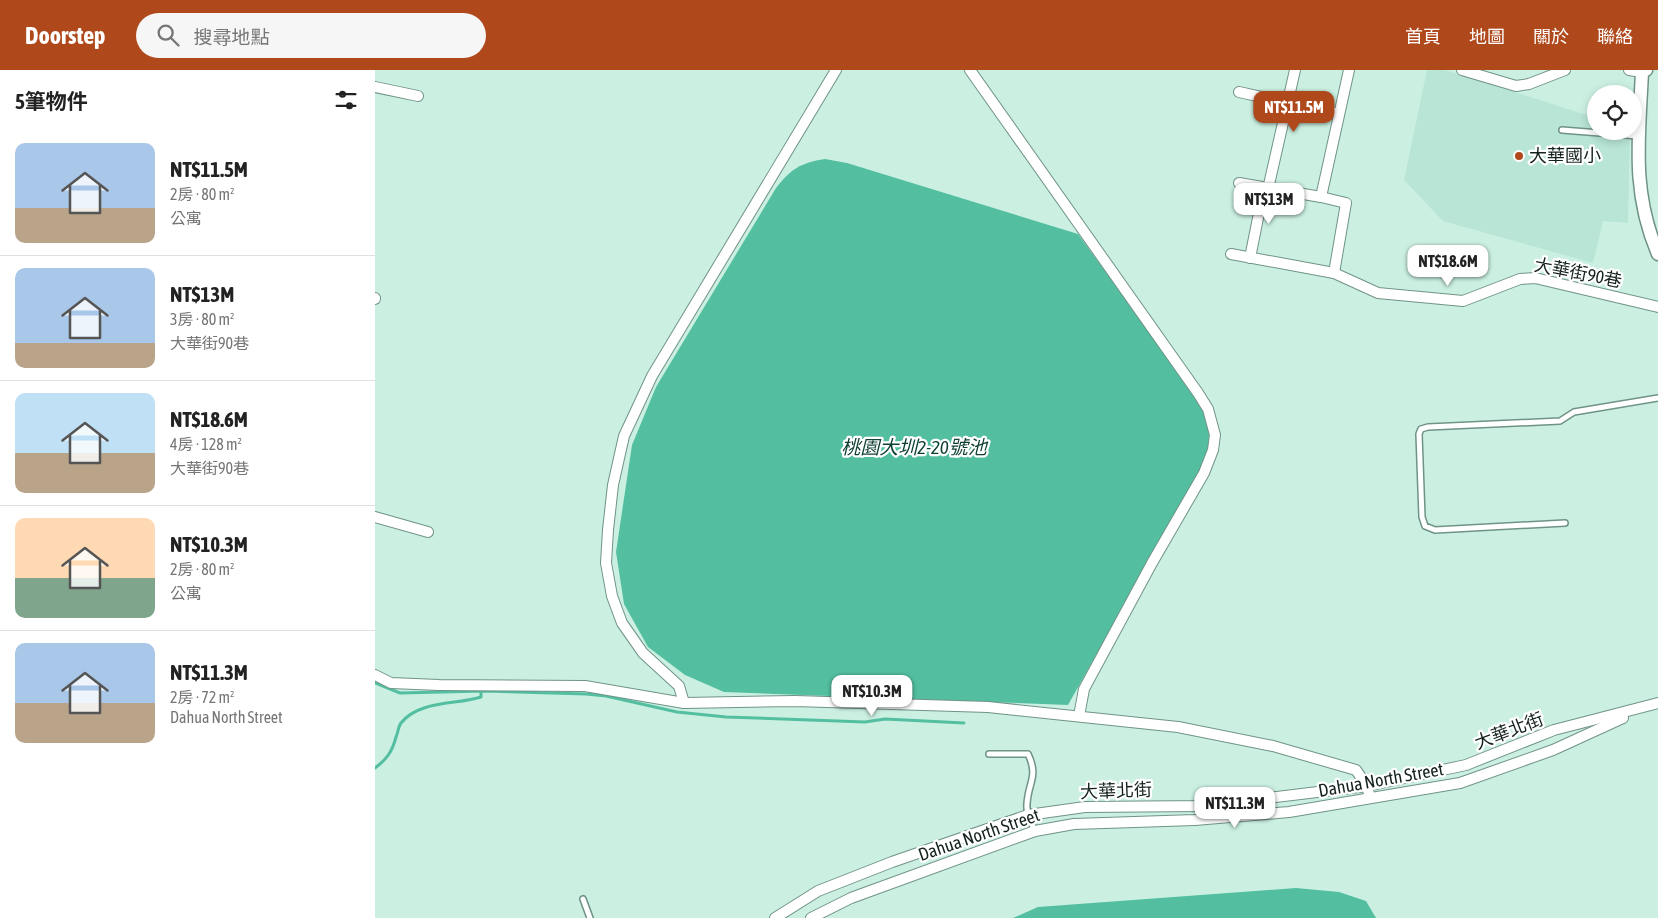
<!DOCTYPE html>
<html lang="zh-TW">
<head>
<meta charset="utf-8">
<style>
  body { margin:0; font-family:"Asap Condensed","Noto Sans TC",sans-serif; background:#f6f6f6; color:#222; height:100vh; display:flex; flex-direction:column; font-size:19px; white-space:nowrap }
  * { box-sizing:border-box; margin:0 }
  p { font-size:16px; color:#767676 }
  .icon { flex:none; width:28px; height:28px; fill:none; stroke:currentColor; stroke-width:2; stroke-linecap:round; stroke-linejoin:round }
  .map { position:relative; flex:1; overflow:hidden }
  .sheet { display:flex; flex-direction:column; background:#fff; width:375px }
  .sheet>* { flex:none }
  .tools { position:absolute; left:1212px; top:15px; display:grid; gap:10px }
  .tools a { display:grid; place-items:center; width:55px; height:55px; border-radius:50%; background:#fff; box-shadow:0 2px 8px #0003; font-size:25px }
  .price { position:absolute; translate:-50% -42px; padding:0 11px; border-radius:10px; background:#fff; color:#222; font-size:16px; line-height:32px; filter:drop-shadow(0 1px 2px #0008) }
  .price::after { content:''; position:absolute; left:50%; top:30px; width:15px; height:11px; margin-left:-8px; background:inherit; clip-path:polygon(0 0,100% 0,50% 100%) }
  .price.active { background:#af491c; color:#fff }
  ul { padding:0; list-style:none }
  li { display:flex; align-items:center; gap:15px; height:125px; padding:0 15px }
  li+li { border-top:1px solid #e0e0e0 }
  li span { display:grid; place-items:center; flex:none; width:140px; height:100px; border-radius:10px; color:#555 }
  li>.icon { margin-inline-start:auto }
  span .icon { width:60px; height:60px; fill:#fffc; stroke-width:1 }
  li b { font-size:21px }
  h2 { display:flex; justify-content:space-between; align-items:center; height:60px; padding:0 15px; font-size:21px }
  header { display:flex; align-items:center; gap:30px; box-sizing:border-box; height:70px; padding:0 25px; background:#af491c; color:#fff }
  header strong { font-size:24px }
  nav { display:flex; gap:28px; margin-inline-start:auto; font-size:18px }
  .search { width:350px; height:45px; background:#f6f6f6; display:flex; align-items:center; gap:12px; box-sizing:border-box; padding:0 18px; border-radius:28px; color:#767676; font-size:19px }
  main { display:flex; flex:1; min-height:0 }
  .map>svg:first-child { display:block }
  .built { fill:#b8e5d5 }
  .water { fill:#53bfa0 }
  .lines { fill:none; stroke-linecap:round; stroke-linejoin:round }
  .stream { stroke:#53bfa0; stroke-width:3 }
  .service-casing { stroke:#709387; stroke-width:8 }
  .minor-casing { stroke:#709387; stroke-width:12 }
  .tertiary-casing { stroke:#709387; stroke-width:15 }
  .service { stroke:#fff; stroke-width:5 }
  .minor { stroke:#fff; stroke-width:10 }
  .tertiary { stroke:#fff; stroke-width:12 }
  .poi-dot { fill:#af491c; stroke:#fff; stroke-width:2 }
  .labels { text-anchor:middle; stroke-width:4.5; stroke-linejoin:round; paint-order:stroke }
  .poi-label { font-size:18px; fill:#14221d; stroke:#fff; text-anchor:start }
  .street-label { font-size:18px; fill:#14221d; stroke:#fff }
  .water-label { font-size:19px; font-style:italic; fill:#114134; stroke:#fff }
</style>
</head>
<body>
<header>
<strong>Doorstep</strong>
<div class="search"><svg class="icon" aria-label="search" viewBox="0 0 24 24"><circle cx="10" cy="10" r="6"/><path d="M15 15l6 6"/></svg>搜尋地點</div>
<nav><a>首頁</a><a>地圖</a><a>關於</a><a>聯絡</a></nav>
</header>
<main>
<section class="sheet">
<h2>5筆物件<svg class="icon" aria-label="filters" viewBox="0 0 24 24"><path d="M4 7h16M4 17h16"/><circle cx="9" cy="7" r="2"/><circle cx="15" cy="17" r="2"/></svg></h2>
<ul>
<li><span style="background:linear-gradient(#a9c7e8 65%,#b9a48a 0)"><svg class="icon" aria-label="home" viewBox="0 0 24 24"><path d="M3 11l9-7 9 7M6 9v11h12V9"/></svg></span><div><b>NT$11.5M</b><p>2房 · 80 m²</p><p>公寓</p></div></li>
<li><span style="background:linear-gradient(#a9c7e8 75%,#b9a48a 0)"><svg class="icon" aria-label="home" viewBox="0 0 24 24"><path d="M3 11l9-7 9 7M6 9v11h12V9"/></svg></span><div><b>NT$13M</b><p>3房 · 80 m²</p><p>大華街90巷</p></div></li>
<li><span style="background:linear-gradient(#bfe0f5 60%,#b9a48a 0)"><svg class="icon" aria-label="home" viewBox="0 0 24 24"><path d="M3 11l9-7 9 7M6 9v11h12V9"/></svg></span><div><b>NT$18.6M</b><p>4房 · 128 m²</p><p>大華街90巷</p></div></li>
<li><span style="background:linear-gradient(#ffd9b3 60%,#7fa58c 0)"><svg class="icon" aria-label="home" viewBox="0 0 24 24"><path d="M3 11l9-7 9 7M6 9v11h12V9"/></svg></span><div><b>NT$10.3M</b><p>2房 · 80 m²</p><p>公寓</p></div></li>
<li><span style="background:linear-gradient(#a9c7e8 60%,#b9a48a 0)"><svg class="icon" aria-label="home" viewBox="0 0 24 24"><path d="M3 11l9-7 9 7M6 9v11h12V9"/></svg></span><div><b>NT$11.3M</b><p>2房 · 72 m²</p><p>Dahua North Street</p></div></li>
</ul>
</section>
<div class="map">
<svg width="1283" height="848" viewBox="0 0 1283 848">
  <rect width="100%" height="100%" fill="#cbf0e2"/>
  <!-- built -->
  <path class="built" d="M1052,0H1070L1221,48V61H1255L1253,153L1228,151L1218,193L1068,151L1029,110Z"/>
  <!-- water -->
  <g class="water">
    <path d="M450,89L472,93L703,164L820,324C834,349 837,362 831,390L693,635L349,622L310,605L273,577L249,534L241,482L257,375L281,317L401,118C416,99 425,93 450,89Z"/>
    <path d="M921,818L964,822L991,831L1001,848H638L663,837Z"/>
  </g>
  <g class="lines">
    <!-- stream -->
    <g class="stream">
      <path d="M0,613L25,623L111,621L211,624L231,626L302,642L351,647L490,652L510,649L589,653"/>
      <path d="M0,698C12,689 17,682 21,667C23,663 23,657 26,653C44,630 82,635 106,627V622"/>
    </g>
    <!-- service casing -->
    <g class="service-casing">
      <g id="service">
        <path d="M1187,60L1263,66"/>
        <path d="M1190,453L1060,460L1050,456L1047,447L1044,364L1046,359L1053,357L1185,351L1199,342L1283,328"/>
        <path d="M614,684H653C664,707 653,712 652,734C651,744 656,752 660,761"/>
        <path d="M208,829L215,848"/>
      </g>
    </g>
    <!-- minor casing -->
    <g class="minor-casing">
      <g id="minor">
        <path d="M595,0L823,323L833,339L840,365L838,380L829,403L777,493L709,619L704,646"/>
        <path d="M1087,0L1141,16L1154,14L1190,0"/>
        <path d="M1254,0L1267,2"/>
        <path d="M0,17L43,26"/>
        <path d="M864,22L964,44"/>
        <path d="M864,113L946,127L971,133L959,203"/>
        <path d="M893,119L920,0"/>
        <path d="M946,127L974,0"/>
        <path d="M856,184L959,203L1003,223L1088,231L1145,209L1160,208L1283,237"/>
        <path d="M875,188L889,118"/>
        <path d="M0,228V229"/>
        <path d="M0,447L53,462"/>
        <path d="M0,605L16,613L64,615L210,616L309,633L420,631L613,637L803,657L898,676L981,700L992,716L995,728"/>
        <path d="M309,633L304,616L268,583L247,553L237,526L231,493L233,460L238,415L249,366L277,306L461,0"/>
        <path d="M400,848L443,821L517,792L653,745L710,737L828,736L992,716L1091,695L1179,660L1283,633"/>
        <path d="M436,848L476,828L660,761L699,754L820,750L914,742L1085,713L1178,680L1248,648"/>
      </g>
    </g>
    <!-- tertiary casing -->
    <g class="tertiary-casing">
      <path id="tertiary" d="M1271,0L1267,2C1264,68 1256,121 1283,184"/>
    </g>
    <!-- service -->
    <use href="#service" class="service"/>
    <!-- minor -->
    <use href="#minor" class="minor"/>
    <!-- tertiary -->
    <use href="#tertiary" class="tertiary"/>
  </g>
  <!-- markers -->
  <circle class="poi-dot" cx="1144" cy="86" r="5"/>
  <g class="labels">
    <!-- poi labels -->
    <g class="poi-label">
      <text x="1154" y="92">大華國小</text>
    </g>
    <!-- street labels -->
    <g class="street-label">
      <text transform="translate(1203 203) rotate(11)" y="6">大華街90巷</text>
      <text transform="translate(1134 661) rotate(-21)" y="6">大華北街</text>
      <text transform="translate(1006 710) rotate(-10)" y="6">Dahua North Street</text>
      <text transform="translate(741 721) rotate(-2)" y="6">大華北街</text>
      <text transform="translate(604 765) rotate(-19)" y="6">Dahua North Street</text>
    </g>
    <!-- water labels -->
    <g class="water-label">
      <text x="539" y="384">桃園大圳2-20號池</text>
    </g>
  </g>
</svg>
<div class="tools">
<a><svg class="icon" aria-label="locate" viewBox="0 0 24 24"><circle cx="12" cy="12" r="6"/><path d="M12 2v4M12 18v4M2 12h4M18 12h4"/></svg></a>
</div>
<b class="price active" style="left:919px;top:63px">NT$11.5M</b>
<b class="price" style="left:894px;top:155px">NT$13M</b>
<b class="price" style="left:1073px;top:217px">NT$18.6M</b>
<b class="price" style="left:497px;top:647px">NT$10.3M</b>
<b class="price" style="left:860px;top:759px">NT$11.3M</b>
</div>
</main>
</body>
</html>
